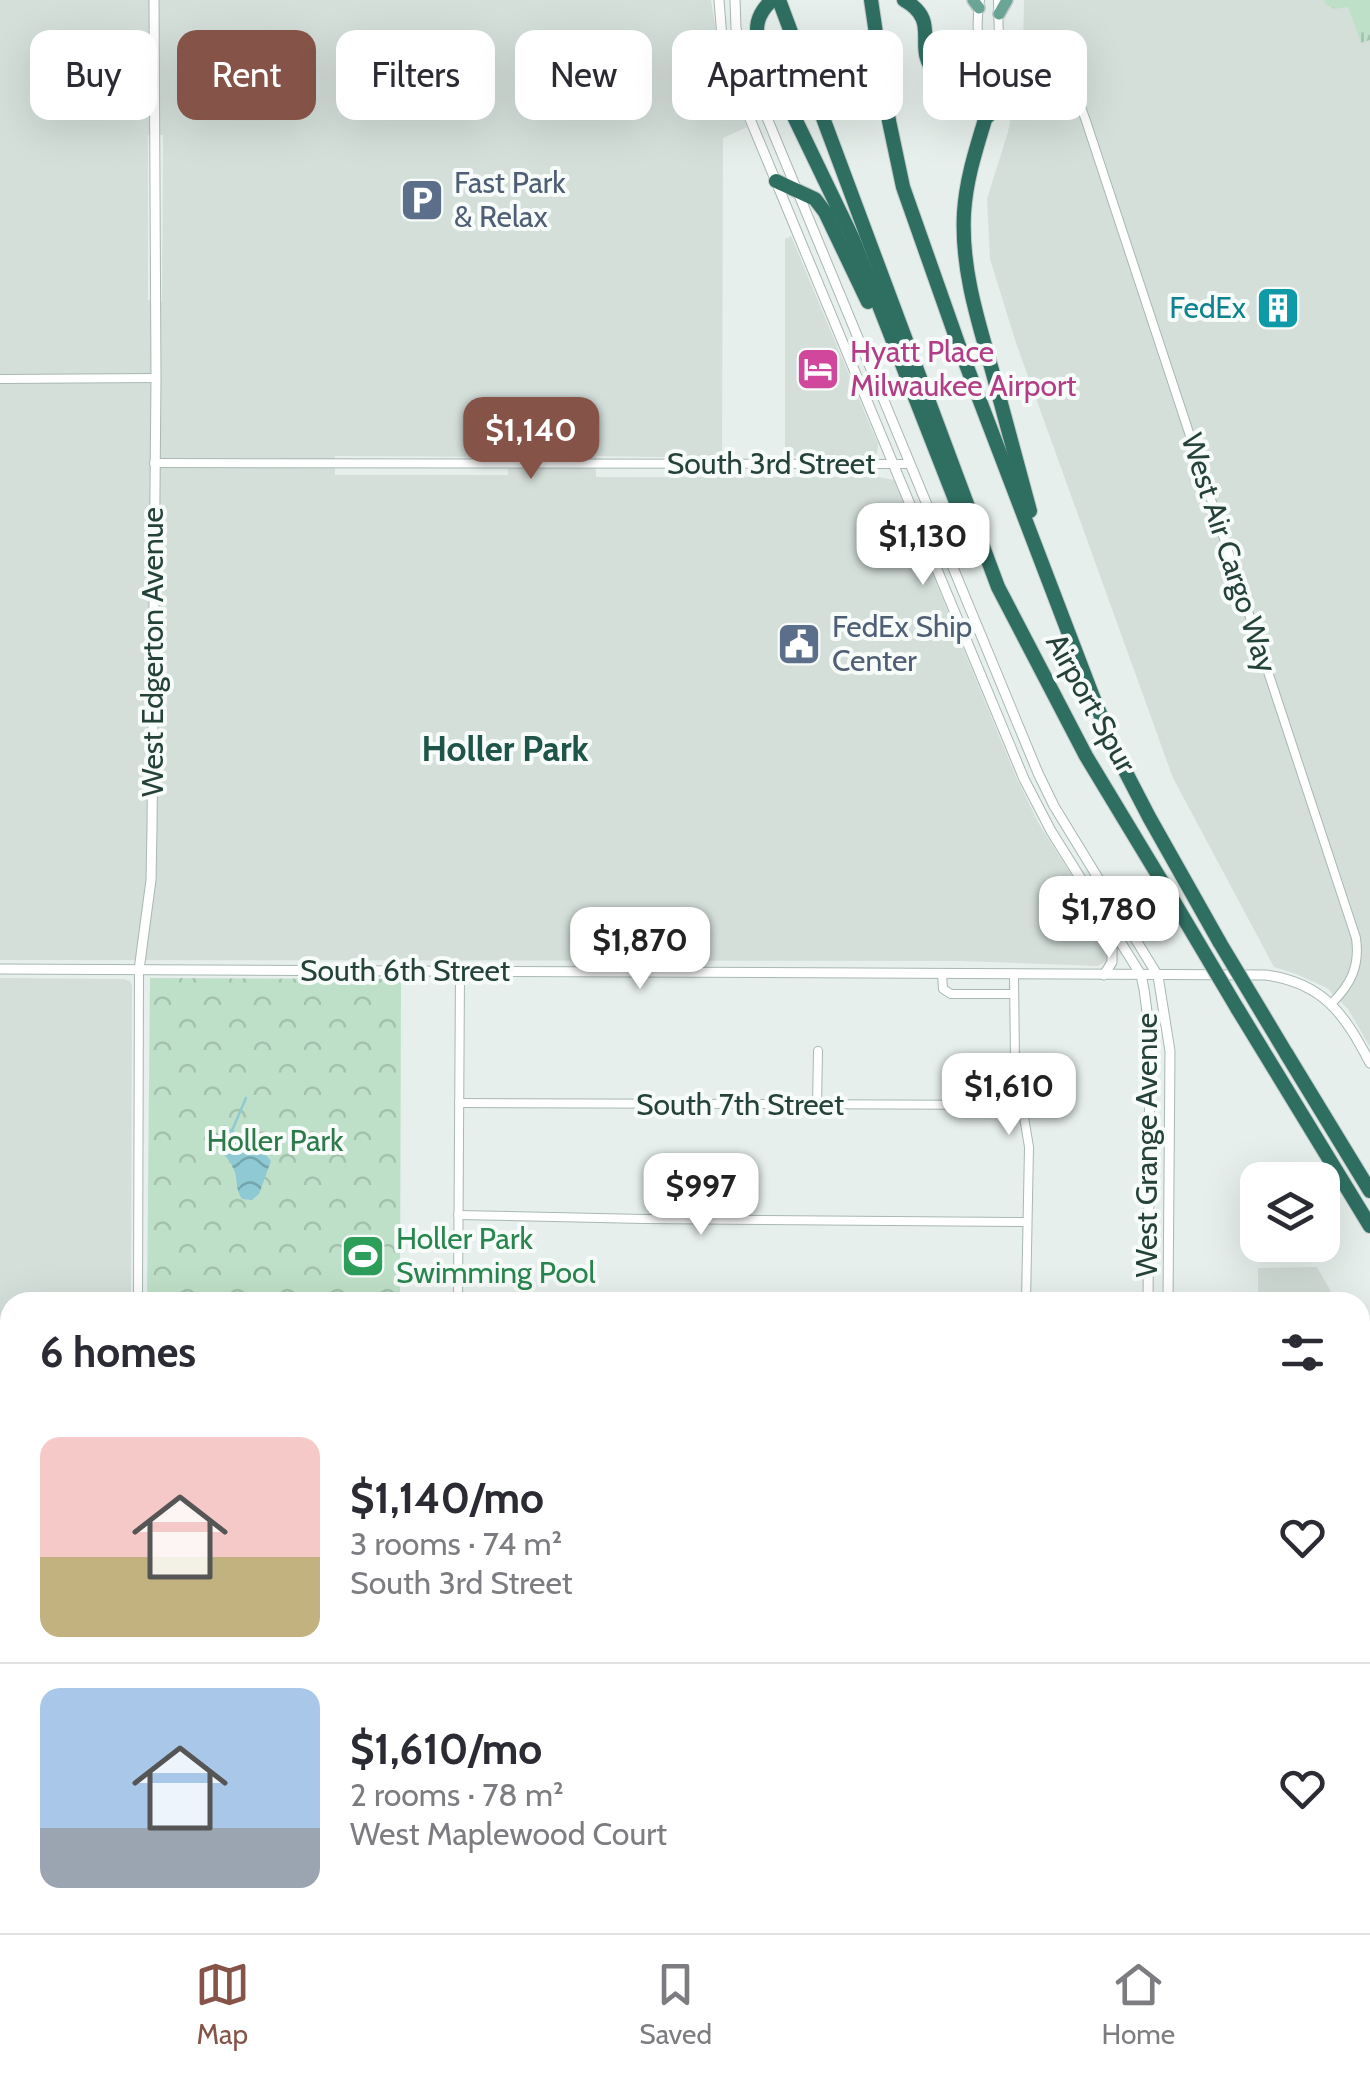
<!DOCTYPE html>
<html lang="en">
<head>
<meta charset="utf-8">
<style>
  body { margin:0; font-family:Cabin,sans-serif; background:#f7f7f7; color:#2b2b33; height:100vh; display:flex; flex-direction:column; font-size:38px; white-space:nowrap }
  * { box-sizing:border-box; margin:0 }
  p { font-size:32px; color:#7c7c81 }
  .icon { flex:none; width:55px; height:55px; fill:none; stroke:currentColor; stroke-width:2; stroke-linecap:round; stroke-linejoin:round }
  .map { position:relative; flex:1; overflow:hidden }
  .sheet { position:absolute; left:0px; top:1292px; width:1370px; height:642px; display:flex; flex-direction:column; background:#fff; border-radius:30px 30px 0 0; box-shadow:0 10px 40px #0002 }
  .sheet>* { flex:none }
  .hud { position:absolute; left:30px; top:30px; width:1310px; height:90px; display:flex; gap:20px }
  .fabs { position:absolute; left:1240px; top:1162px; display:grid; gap:20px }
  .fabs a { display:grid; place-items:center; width:100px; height:100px; border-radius:20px; background:#fff; box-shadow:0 10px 40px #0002; font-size:50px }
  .price { position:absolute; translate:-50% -85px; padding:0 22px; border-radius:20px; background:#fff; color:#222; font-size:32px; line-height:65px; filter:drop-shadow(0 2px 5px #0008) }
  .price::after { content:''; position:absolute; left:50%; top:60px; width:30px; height:22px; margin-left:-15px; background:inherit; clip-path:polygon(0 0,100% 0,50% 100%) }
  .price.on { background:#855347; color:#fff }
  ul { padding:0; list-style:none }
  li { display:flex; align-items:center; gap:30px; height:250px; padding:0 40px }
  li+li { border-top:2px solid #e1e1e2 }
  li span { display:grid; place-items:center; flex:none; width:280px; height:200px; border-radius:20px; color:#555 }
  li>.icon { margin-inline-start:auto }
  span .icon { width:120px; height:120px; fill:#fffc; stroke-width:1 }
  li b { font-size:42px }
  h2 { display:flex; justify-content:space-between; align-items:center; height:120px; padding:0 40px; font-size:42px }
  .pill { padding:0 35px; border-radius:20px; background:#fff; box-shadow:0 10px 40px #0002; font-size:35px; line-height:90px }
  .pill.on { background:#855347; color:#fff }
  .tab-bar { display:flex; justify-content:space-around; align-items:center; height:140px; border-top:2px solid #e1e1e2; background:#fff; font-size:28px; color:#7c7c81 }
  .tab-bar a { display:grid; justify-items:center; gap:5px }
  .tab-bar .on { color:#855347 }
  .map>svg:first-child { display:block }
  .built { fill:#d4dfda; fill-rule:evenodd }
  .grass { fill:url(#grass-tufts) }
  .forest { fill:url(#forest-crowns) }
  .water { fill:url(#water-waves) }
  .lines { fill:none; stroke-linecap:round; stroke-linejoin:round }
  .stream { stroke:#8ec9d4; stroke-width:2.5 }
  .minor-casing { stroke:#a8b8b2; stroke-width:10 }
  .tertiary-casing { stroke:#a8b8b2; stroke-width:11 }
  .primary-casing { stroke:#c2cac8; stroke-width:14 }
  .motorway-casing { stroke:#c2cac8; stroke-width:16 }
  .minor { stroke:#fff; stroke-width:8 }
  .tertiary { stroke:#fff; stroke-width:9 }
  .primary { stroke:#6aa596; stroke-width:11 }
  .motorway { stroke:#2f6f62; stroke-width:14 }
  .rail-casing { stroke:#5f7d75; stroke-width:6 }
  .rail { stroke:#f7fbf9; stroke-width:2.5; stroke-dasharray:8; stroke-linecap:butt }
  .motorway-bridge-casing { stroke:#c2cac8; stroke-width:16; stroke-linecap:butt }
  .motorway-bridge { stroke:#2f6f62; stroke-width:14 }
  .labels { text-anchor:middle; stroke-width:8; stroke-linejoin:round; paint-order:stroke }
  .service-label { font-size:30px; fill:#4e5e75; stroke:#f7fbf9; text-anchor:start }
  .culture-label { font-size:30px; fill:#0d838f; stroke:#f7fbf9; text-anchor:end }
  .hotel-label { font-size:30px; fill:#b23c85; stroke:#f7fbf9; text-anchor:start }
  .street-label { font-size:30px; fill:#24423a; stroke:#f7fbf9 }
  .park-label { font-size:30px; fill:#2d7a4b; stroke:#f7fbf9 }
  .leisure-label { font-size:30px; fill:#27864d; stroke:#f7fbf9; text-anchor:start }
  .quarter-label { font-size:35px; font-weight:bold; fill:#1f5548; stroke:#f7fbf9 }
</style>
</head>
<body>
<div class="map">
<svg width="1370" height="1933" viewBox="0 0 1370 1933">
  <defs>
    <pattern id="grass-tufts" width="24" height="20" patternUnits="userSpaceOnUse" patternTransform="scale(2.5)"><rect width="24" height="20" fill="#bfe0c8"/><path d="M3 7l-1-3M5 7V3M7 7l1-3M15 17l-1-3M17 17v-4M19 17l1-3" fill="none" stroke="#a4c1ad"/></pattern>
    <pattern id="forest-crowns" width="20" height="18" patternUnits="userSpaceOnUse" patternTransform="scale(2.5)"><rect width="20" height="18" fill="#bfe0c8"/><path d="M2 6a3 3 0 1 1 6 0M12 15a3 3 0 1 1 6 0" fill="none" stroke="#a4c1ad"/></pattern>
    <pattern id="water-waves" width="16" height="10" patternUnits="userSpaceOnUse" patternTransform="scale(2.5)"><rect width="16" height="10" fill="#8ec9d4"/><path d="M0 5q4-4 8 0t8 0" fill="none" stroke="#74a5ad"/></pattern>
  </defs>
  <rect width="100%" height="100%" fill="#e6efeb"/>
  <!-- built -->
  <g class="built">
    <path d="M0,0H711L720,58L747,127L723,138L722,458L596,456V477H878L894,480L1016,777L1039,824L1107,931L1109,959L1098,966L960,961L0,960ZM148,135H163L162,302L148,300ZM335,456L507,457L508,475H335Z"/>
    <path d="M1024,0H1370V1047L1348,1009L1327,988L1296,974L1274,967L1173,778L1016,343L990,259L987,199L1008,132L1023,47Z"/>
    <path d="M791,236L878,444L877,453L871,458L785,456V239Z"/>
    <path d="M0,978L124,979L130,981L132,986L131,1302H10V1583H0Z"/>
    <path d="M1317,1267L1337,1302H1243V1300L1258,1299V1268Z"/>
    <path d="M1360,1344L1370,1362V1510L1360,1512Z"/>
    <path d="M1370,1576V1933H1331V1925H1360V1577Z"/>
    <path d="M10,1659V1925H443V1933H0V1660Z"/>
    <rect x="597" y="1925" width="116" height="8"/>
    <rect x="780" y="1925" width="115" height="8"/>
  </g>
  <!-- grass -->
  <path class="grass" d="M1324,0H1370V40L1361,43L1348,7L1335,9L1325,4Z"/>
  <!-- forest -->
  <path class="forest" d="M150,978L401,979L400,1302H147Z"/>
  <!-- water -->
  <g class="water">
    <path d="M224,1125L261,1149L271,1161L259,1194L252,1200L242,1199C234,1186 239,1180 233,1168C226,1149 206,1150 224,1125Z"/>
    <rect x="347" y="1245" width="33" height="22"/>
  </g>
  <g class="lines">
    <!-- stream -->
    <g class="stream">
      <path d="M231,1133L246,1098"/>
      <path d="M0,1598L10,1597"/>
    </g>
    <!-- minor casing -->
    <g class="minor-casing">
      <g id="minor">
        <path d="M980,0C975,24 978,53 988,76L1006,86L1039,88L1076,99"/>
        <path d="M999,43L1021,67L1035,73H1049L1065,78L1073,85L1086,121L1356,938C1360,966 1351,984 1332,1003"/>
        <path d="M996,79L999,43L998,0"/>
        <path d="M996,79L1001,76L1031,73"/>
        <path d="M0,379L156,378"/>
        <path d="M154,463L909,464"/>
        <path d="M942,974L943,989L951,994H1014"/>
        <path d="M1014,975L1015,1063L1029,1147L1026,1302"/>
        <path d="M459,1103L1022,1105"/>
        <path d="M817,1105L818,1051"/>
        <path d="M458,1215L644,1219L1027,1222"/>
        <path d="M138,1302L139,970"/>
        <path d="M458,1302L460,972"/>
        <path d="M901,1933V1925"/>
      </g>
    </g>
    <!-- tertiary casing -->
    <g class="tertiary-casing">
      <g id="tertiary">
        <path d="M719,0L722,38L733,78L1024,779L1051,831L1141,975L1144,989L1150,1035L1148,1302"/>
        <path d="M735,0L736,28L746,67L1038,773L1054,806L1158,976L1170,1051L1168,1302"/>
        <path d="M0,969L1266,975C1324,983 1345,1015 1370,1063"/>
        <path d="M139,970L151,880L152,828L156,378L154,0"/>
        <path d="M1104,975L1112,962V930"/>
        <path d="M1144,1933V1925"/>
        <path d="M1163,1933V1925"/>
      </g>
    </g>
    <!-- primary casing -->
    <g class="primary-casing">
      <g id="primary">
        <path d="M973,0L979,8"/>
        <path d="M999,14L1007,0"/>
      </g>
    </g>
    <!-- motorway casing -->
    <g class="motorway-casing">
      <g id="motorway">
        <path d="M779,0L998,587L1086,756L1170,895"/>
        <path d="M871,0L889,121L903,187L959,346L1093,697L1120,761L1149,817L1220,943"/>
        <path d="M904,0C943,22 911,48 936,73L957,77L988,76"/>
        <path d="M770,2C757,15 754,28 760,46L853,239L956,502L967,524"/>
        <path d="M928,48C945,76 966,65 979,41"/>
        <path d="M996,79C986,124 967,165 964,213C961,267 977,318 992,370C1005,417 1017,464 1030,511"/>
        <path d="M987,117L1006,98L1033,87"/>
        <path d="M776,181L815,199L825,212L868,302"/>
        <path d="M1237,1008L1370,1226"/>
        <path d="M1286,1053L1370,1191"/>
      </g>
    </g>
    <!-- minor -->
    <use href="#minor" class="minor"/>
    <!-- tertiary -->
    <use href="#tertiary" class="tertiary"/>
    <!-- primary -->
    <use href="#primary" class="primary"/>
    <!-- motorway -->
    <use href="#motorway" class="motorway"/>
    <!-- rail casing -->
    <g class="rail-casing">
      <g id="rail">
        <path d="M1360,1561H1370"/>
        <path d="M0,1635L10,1634"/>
      </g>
    </g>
    <!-- rail -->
    <use href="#rail" class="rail"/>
    <!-- motorway-bridge casing -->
    <g class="motorway-bridge-casing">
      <g id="motorway-bridge">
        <path d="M1170,895L1237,1008"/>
        <path d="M1220,943L1286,1053"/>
      </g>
    </g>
    <!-- motorway-bridge -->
    <use href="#motorway-bridge" class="motorway-bridge"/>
  </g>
  <!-- icons -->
  <defs>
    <g id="parking-square" transform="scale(2.25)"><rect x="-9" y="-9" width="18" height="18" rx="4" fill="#5c6f8a" stroke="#f7fbf9"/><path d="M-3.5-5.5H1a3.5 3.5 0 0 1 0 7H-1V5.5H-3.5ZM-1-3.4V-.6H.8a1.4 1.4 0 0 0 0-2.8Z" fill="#fff"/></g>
    <g id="building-square" transform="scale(2.25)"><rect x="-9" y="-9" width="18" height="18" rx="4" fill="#0f9aa8" stroke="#f7fbf9"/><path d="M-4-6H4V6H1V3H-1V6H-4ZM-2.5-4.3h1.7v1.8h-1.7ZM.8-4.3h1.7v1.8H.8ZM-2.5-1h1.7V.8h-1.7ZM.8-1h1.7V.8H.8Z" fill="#fff"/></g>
    <g id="hotel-square" transform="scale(2.25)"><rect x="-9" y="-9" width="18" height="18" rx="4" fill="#d1479c" stroke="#f7fbf9"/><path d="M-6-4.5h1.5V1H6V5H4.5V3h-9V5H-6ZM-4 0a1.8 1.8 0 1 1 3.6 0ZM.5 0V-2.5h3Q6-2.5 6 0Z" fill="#fff"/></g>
    <g id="civic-square" transform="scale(2.25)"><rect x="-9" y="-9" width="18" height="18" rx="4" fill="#5c6f8a" stroke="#f7fbf9"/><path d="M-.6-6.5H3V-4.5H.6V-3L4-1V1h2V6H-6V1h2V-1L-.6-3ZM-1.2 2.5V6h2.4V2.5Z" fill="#fff"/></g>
    <g id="stadium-square" transform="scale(2.25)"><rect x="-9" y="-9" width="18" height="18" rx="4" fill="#2e9e5b" stroke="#f7fbf9"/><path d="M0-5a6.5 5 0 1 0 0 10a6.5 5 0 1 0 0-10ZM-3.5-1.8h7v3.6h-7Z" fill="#fff"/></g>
  </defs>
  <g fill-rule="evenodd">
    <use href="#parking-square" x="422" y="200"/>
    <use href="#building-square" x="1278" y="308"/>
    <use href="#hotel-square" x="818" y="369"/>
    <use href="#civic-square" x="799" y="644"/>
    <use href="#stadium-square" x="363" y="1256"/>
  </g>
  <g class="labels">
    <!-- service labels -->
    <g class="service-label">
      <text x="454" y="193">Fast Park<tspan x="454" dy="34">&amp; Relax</tspan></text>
      <text x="832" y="637">FedEx Ship<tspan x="832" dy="34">Center</tspan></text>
    </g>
    <!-- culture labels -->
    <g class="culture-label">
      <text x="1246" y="318">FedEx</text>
    </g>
    <!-- hotel labels -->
    <g class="hotel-label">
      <text x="850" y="362">Hyatt Place<tspan x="850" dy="34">Milwaukee Airport</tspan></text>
    </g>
    <!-- street labels -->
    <g class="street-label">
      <text x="771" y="474">South 3rd Street</text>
      <text transform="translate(1229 553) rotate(72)" y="10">West Air Cargo Way</text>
      <text transform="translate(153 652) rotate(-90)" y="10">West Edgerton Avenue</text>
      <text transform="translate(1091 703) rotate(61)" y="10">Airport Spur</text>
      <text x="405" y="981">South 6th Street</text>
      <text x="740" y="1115">South 7th Street</text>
      <text transform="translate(1147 1145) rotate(-90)" y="10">West Grange Avenue</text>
    </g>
    <!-- park labels -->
    <g class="park-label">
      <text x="275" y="1151">Holler Park</text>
    </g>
    <!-- leisure labels -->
    <g class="leisure-label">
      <text x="396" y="1249">Holler Park<tspan x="396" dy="34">Swimming Pool</tspan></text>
    </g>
    <!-- quarter labels -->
    <g class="quarter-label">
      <text x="505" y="761">Holler Park</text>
    </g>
  </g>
</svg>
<div class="fabs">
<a><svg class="icon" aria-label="layers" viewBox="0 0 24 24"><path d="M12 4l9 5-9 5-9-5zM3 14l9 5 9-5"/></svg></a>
</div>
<b class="price on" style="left:531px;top:482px">$1,140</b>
<b class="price" style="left:923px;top:588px">$1,130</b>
<b class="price" style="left:1109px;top:961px">$1,780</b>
<b class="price" style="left:640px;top:992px">$1,870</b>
<b class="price" style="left:1009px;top:1138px">$1,610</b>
<b class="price" style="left:701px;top:1238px">$997</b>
<div class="hud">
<a class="pill">Buy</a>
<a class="pill on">Rent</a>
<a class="pill">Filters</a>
<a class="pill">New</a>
<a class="pill">Apartment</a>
<a class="pill">House</a>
</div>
<section class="sheet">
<h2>6 homes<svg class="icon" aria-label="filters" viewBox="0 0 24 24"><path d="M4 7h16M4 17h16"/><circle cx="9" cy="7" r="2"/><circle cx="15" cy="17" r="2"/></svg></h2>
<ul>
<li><span style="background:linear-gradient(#f6c9c9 60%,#c2b280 0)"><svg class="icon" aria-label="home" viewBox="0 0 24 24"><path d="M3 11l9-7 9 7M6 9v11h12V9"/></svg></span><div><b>$1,140/mo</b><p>3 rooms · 74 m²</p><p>South 3rd Street</p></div><svg class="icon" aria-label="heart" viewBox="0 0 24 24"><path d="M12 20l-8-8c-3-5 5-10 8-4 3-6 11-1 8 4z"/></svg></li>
<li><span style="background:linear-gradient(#a9c7e8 70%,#9aa5b1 0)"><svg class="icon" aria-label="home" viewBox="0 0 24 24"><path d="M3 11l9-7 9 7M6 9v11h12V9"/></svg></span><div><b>$1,610/mo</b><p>2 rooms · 78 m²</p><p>West Maplewood Court</p></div><svg class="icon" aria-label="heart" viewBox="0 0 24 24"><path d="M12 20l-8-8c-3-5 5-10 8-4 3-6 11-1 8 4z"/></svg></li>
</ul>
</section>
</div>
<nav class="tab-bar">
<a class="on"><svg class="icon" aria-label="map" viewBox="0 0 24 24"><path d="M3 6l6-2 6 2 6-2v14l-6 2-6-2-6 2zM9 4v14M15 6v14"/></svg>Map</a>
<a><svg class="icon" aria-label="saved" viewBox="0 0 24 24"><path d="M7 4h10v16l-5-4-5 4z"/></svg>Saved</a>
<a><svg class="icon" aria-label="home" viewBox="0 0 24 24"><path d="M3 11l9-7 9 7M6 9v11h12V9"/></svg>Home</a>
</nav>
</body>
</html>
